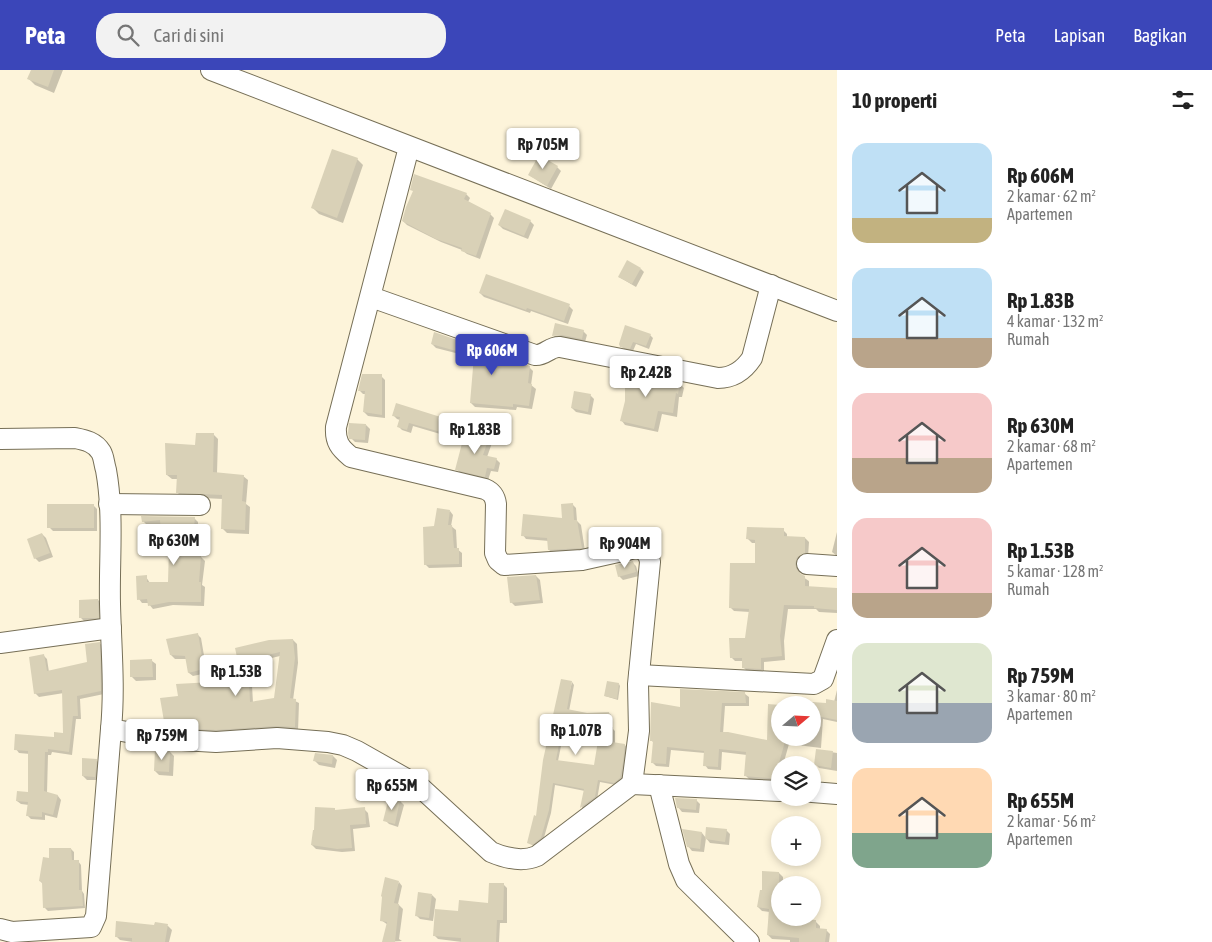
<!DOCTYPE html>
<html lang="id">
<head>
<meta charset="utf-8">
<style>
  body { margin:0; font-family:"Asap Condensed",sans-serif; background:#f2f2f2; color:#222; height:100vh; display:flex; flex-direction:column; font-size:19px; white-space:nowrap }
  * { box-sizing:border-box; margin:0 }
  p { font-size:16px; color:#767676 }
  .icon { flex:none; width:28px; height:28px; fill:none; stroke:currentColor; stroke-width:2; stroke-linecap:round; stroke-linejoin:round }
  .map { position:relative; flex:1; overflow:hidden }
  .sheet { display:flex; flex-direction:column; background:#fff; width:375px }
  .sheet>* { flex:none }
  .needle { width:32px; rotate:71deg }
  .tools { position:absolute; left:771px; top:626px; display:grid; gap:10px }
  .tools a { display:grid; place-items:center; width:50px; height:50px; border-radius:50%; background:#fff; box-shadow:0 2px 8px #0003; font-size:25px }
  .price { position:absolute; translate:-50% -42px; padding:0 11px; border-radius:5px; background:#fff; color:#222; font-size:16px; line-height:32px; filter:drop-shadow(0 1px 2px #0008) }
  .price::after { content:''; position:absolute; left:50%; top:30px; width:15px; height:11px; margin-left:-8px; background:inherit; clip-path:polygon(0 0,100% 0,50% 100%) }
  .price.current { background:#3b46b9; color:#fff }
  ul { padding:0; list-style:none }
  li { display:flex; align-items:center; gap:15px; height:125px; padding:0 15px }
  li span { display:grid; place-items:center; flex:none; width:140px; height:100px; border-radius:15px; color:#555 }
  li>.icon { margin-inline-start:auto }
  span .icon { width:60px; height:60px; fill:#fffc; stroke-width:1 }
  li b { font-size:21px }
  h2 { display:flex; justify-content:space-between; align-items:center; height:60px; padding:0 15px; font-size:21px }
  header { display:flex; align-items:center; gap:30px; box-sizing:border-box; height:70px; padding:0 25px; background:#3b46b9; color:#fff }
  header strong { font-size:24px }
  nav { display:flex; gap:28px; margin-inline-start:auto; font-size:18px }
  .search { width:350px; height:45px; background:#f2f2f2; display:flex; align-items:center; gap:12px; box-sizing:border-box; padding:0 18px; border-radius:20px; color:#767676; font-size:19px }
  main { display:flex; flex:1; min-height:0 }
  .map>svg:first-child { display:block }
  .shadow { fill:#0003; fill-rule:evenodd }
  .building { fill:#d9d1b7; fill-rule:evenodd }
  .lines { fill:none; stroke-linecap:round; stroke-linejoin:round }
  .minor-casing { stroke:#766f57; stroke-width:22 }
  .minor { stroke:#fff; stroke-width:20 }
</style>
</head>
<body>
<header>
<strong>Peta</strong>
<div class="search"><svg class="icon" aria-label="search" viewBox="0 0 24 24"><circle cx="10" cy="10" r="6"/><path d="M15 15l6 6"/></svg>Cari di sini</div>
<nav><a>Peta</a><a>Lapisan</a><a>Bagikan</a></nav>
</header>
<main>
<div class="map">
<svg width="837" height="872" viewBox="0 0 837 872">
  <rect width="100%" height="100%" fill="#fdf4da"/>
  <!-- shadow -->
  <g class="shadow">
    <path d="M32,0H63L54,23L35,15L29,9Z"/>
    <path d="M357,89L363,95L343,153L319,144L313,138Z"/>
    <path d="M557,97L561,101L551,119L529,105Z"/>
    <path d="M414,122L466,124L470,128L468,132L490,144L494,148L480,189L467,184L462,180L441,172L407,155L403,151Z"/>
    <path d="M530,151L534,155L528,169L503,159L499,155Z"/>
    <path d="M641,199L644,202L636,217L619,207Z"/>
    <path d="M480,223L569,236L573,240L568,254L531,241L530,243L484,227Z"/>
    <path d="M583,261L587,265L585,272L557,269L554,266Z"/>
    <path d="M650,265L653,268L649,279L636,274L633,281L624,279L621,276Z"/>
    <path d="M432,274L488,282L492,288L529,297L533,301L531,315L536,319L532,339L517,337L516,340L475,337L471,333L475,288L436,278Z"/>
    <path d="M381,306L385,310V348L368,346L364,342L366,324H363L359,320Z"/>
    <path d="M614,308L680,314L684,318L682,327H679L677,347L662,344L658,362L625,355L622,351L626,331V314L618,312Z"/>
    <path d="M590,325L594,329L591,345L576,342L572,338Z"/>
    <path d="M393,345L466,356L469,361L489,369L492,373L487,387L496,389L500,393L498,402L491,401L488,410L460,403L457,399L464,371L413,356L411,363L402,360L398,356L400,350L397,349Z"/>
    <path d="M366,355L370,359L368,373L355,372L351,368Z"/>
    <path d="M214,365L218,369L217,403L243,406L248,410L246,434L250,437L249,464L227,463L223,459V429L182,427L177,422L178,409H172L167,405L196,376Z"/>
    <path d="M572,434L576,438L577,451L581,455L585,481L553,483L549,480V471L526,469L523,465L563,449Z"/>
    <path d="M93,435L97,439V461H53L49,457Z"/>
    <path d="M450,441L453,445L451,456L456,460L457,479L462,483V497L429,498L425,494L435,457Z"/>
    <path d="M143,448H194L198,452V462L191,461L193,487H201L205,491L202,515L205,517L204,536L173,535L153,539L148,533H142L139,529L146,507L150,513H169L170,481H168L164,477L162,454L147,455L143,451Z"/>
    <path d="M783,460L787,464V467L805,468L809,472L808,487L799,498L800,505L809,511V518L837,519V543L819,542L816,539H788L784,571L785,590L764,592V603L748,602L744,598L743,591H735L731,587L746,569L750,542L734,541L730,537L757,494L756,473H752L748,469Z"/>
    <path d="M837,462V486L832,482Z"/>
    <path d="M42,464L46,468L53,487L39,492L35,488Z"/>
    <path d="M632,492L636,496L639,506L623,510L619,506Z"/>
    <path d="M536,506L540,510L543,533L515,536L511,532Z"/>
    <path d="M98,530L102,534V551L85,552L81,548Z"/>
    <path d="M197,564L201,568L207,603L193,606L189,603L187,589H175L171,585Z"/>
    <path d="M293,570L297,574L298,593L293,630L299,633L298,661L220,663L170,660L166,656L248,612L252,615L253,633L275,630L280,586L243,595L239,591Z"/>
    <path d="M99,573L103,576L104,624L80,629L81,649H76L72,685L52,682L51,685H48L47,723L58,726L61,730L57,748L45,745V750L31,749L28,746L29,735L21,734L17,731L29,723L30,684L19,683L16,679L64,665V623L39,627L35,623L44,586L47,589L49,602L88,593Z"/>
    <path d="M152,591L156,594V610L136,611L132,607Z"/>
    <path d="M572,612L574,615L569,641L587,644L609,643L611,645L612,658L615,661V674L625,675L627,678L622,711L616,715L600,712L597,730L584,740L582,738L585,721L555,715L551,743L543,771L535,777L528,772L537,747ZM563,666L599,672L596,697L558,691Z"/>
    <path d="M619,614L620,616L618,630L605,626Z"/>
    <path d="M837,620V652L823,649L821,678L789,674L783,695H780V712L749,709L745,705L747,685L722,682L721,700L708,699L705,695V683L671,680L669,697L656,696L652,692L654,673L651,670L681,639L745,624L749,627V636H725L723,664L768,672L780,636V668H812V635H795V631L827,635L834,632Z"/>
    <path d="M818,680L837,683V701L819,698L816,695Z"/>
    <path d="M170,682L174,686L173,706L159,705L155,701Z"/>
    <path d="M333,686L337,690L335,698L319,695L315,691Z"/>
    <path d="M96,690L100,694L99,710H87L83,706Z"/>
    <path d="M696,730L700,734L699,743L682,742L678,737Z"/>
    <path d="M400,731L404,735L398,757L389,754L385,750Z"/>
    <path d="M364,739L368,743L370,757L353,759L355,781L342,782L316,779L312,775L336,741Z"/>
    <path d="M726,760L730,764L729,775L710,773L706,768L704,782L692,781L688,776L684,761L702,763L706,768Z"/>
    <path d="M71,779L74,782V791H78L81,795L82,821L84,824L85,838L48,841L45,838L43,814L40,811L50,789Z"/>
    <path d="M779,803L783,807V815H780V848L816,852L820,856V860H826L830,864L829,872H790V870L772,869L768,865L770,842L762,841L758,837L763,822Z"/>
    <path d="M399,812L402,816L398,834L403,839L399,869L402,871L383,872L388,855L381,850Z"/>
    <path d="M503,814L507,818V853H500L499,872H462L438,869L434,865L459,842L490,834Z"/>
    <path d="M432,825L436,829L433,851L420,849L416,845Z"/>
    <path d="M155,856H168L172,860L169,872H133L120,870L116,866Z"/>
  </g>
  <!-- building -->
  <g class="building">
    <path d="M31,0H54L48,17L27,9Z"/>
    <path d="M332,79L358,88L337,148L311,138Z"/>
    <path d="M539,85L558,96L547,116L528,105Z"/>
    <path d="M414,104L467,123L464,129L491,143L476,186L461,181L462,178L436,169L402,151L406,137L413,121L410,120Z"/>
    <path d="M505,139L531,150L524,166L498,155Z"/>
    <path d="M627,190L641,198L632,214L618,207Z"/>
    <path d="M486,204L570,234L564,251L527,238L526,240L479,223Z"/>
    <path d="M555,253L584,260L582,269L562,265L552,266Z"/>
    <path d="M625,255L651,264L646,276L633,272L630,279L620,277L619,274Z"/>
    <path d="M434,262L489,281L488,286L510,289L530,296L528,313L532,314L529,336L513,334V337L470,333L474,286L431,274Z"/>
    <path d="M615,300L680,313L678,324L676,323L673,343L658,341L654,359L620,351L625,331V311L613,309Z"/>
    <path d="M362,304H382V345L363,342L365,321H358Z"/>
    <path d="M574,321L591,324L588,342L571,338Z"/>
    <path d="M396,333L466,355L462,368L409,353L407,360L397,357L400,347L392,346Z"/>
    <path d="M349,353L366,354L365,370L349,369L348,363Z"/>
    <path d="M466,358L489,368L483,385L497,388L494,399L487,398L485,407L455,400Z"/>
    <path d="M196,363H214L213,402L244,405L242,431L246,432L245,460L221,459L222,425L176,423L177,405H166L165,373L195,375Z"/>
    <path d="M573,433L574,450H577L582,478L548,480L547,468L521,466L523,444L562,448L561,434Z"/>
    <rect x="47" y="434" width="47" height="24"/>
    <path d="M437,438L450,440L448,455H452L454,478H459V494L424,495L423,457L434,456Z"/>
    <path d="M141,446L195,447L194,458H188L190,485L201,486L199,512H201V532H169L148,536L147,529L137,530L136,506L147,505V512H168L169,477H162L160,450L142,452Z"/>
    <path d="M747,457L784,458V466L805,467V483L797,487L795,494L797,500L801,504L805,506V516L837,518V540L814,538V536L784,535L780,566L782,586L761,588V599L742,598V588H730L729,568H745L749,539L729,538L730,493H755V470L746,469Z"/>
    <path d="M42,463L50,483L34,489L27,469Z"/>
    <path d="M633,491L636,502L618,507L615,495Z"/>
    <path d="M536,505L540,530L510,533L507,507Z"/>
    <path d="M98,529L99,548H79V530Z"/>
    <path d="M198,563L204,599L188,603L185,586L170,585L166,569Z"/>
    <path d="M293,569L295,588L290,628L296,629L295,657L276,656L216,660L165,657L160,628L178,626L176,614L249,610L250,632L274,628L280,582L238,592L235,578L269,570Z"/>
    <path d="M100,572L101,621L77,626L78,646H73L69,682L48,679V682H45L44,721L58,725L53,745L42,742V747L26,746L28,732L16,731L17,721L28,722V681L14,680L15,664L54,667V662L63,663L62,620L34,624L29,587L44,584L47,601L87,592L85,574Z"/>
    <path d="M152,589L153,607H130V590Z"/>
    <path d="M561,609L572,611L567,639L587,643L609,642L610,657H613L612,672L625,674L623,692L620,708L614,713L598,710L595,727L580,738L584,719L553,713L549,740L541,768L532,775L527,773L534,745L536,746L543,690ZM561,664L598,671L594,695L556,690Z"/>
    <path d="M607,611L619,613L617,629L604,626Z"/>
    <path d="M680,619L745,622L746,633H722L720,662H728L767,670L768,634L780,635V668H786L779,693L780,709L744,706L746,682L719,679L718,697L703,696L704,681L667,677L666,694L651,693L653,671H650L651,632L680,637Z"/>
    <path d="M826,629L837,631V650L812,645V632L826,633Z"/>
    <path d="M155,679L170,681L169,702L154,701Z"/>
    <path d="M816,679L833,681L831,698L814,695Z"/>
    <path d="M315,683L333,685L332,694L313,691Z"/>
    <path d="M82,688L97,689L95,707L82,706Z"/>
    <path d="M389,727L400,730L395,754L383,751Z"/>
    <path d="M675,728L697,729L696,740L677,738Z"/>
    <path d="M315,737L335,738V740L365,737L366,754L350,755L352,778L337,779L311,775L313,760H314Z"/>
    <path d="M706,757L727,759L725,772L705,769Z"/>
    <path d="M682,759L702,762L700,779L687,777Z"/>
    <path d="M49,778H71L72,790H79V820H82L83,836L43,838L42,812L39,811L43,787L49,788Z"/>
    <path d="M762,801L779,802L780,850L801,852V849L816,850V858L827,859L825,872H799V868L767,865L769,839L757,837L760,820H762Z"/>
    <path d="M385,807L399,811L394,833L399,834L395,872H382L387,852L380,851L382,827L381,826Z"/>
    <path d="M489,813H504L503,850H497L496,872H461V868L433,866L435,839L458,841L459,830L488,833Z"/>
    <path d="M418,822L432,824L429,848L415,846Z"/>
    <path d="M116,851L154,855L155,852L168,854L165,872H132V868L115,867Z"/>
  </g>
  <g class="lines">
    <!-- minor casing -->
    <g class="minor-casing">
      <g id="minor">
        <path d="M211,0L837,241"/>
        <path d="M409,77L336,357C335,372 340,378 351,387L485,419C492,422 495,426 496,434L495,483L498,490L504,495L582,490L636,478C645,479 649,484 650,492L638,614L639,661L632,714"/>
        <path d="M371,227L535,285C545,286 550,276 560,277L718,308C733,308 744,300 752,288L771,215"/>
        <path d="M0,369L75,368C85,370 95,372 101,382C104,387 104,394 106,400C114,444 109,490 110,534C111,576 115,617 111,659L165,669L216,672L277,668L328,672L343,675L357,681L419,716L491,782C505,788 523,792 537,786L632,714L780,721"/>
        <path d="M109,434L200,435"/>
        <path d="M807,494L837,496"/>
        <path d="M0,573L111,558"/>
        <path d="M639,605L814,614L823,609L837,570"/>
        <path d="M659,715L679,794L686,810L749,872"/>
        <path d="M812,722L837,724"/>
        <path d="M0,859L12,862L91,857L96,846L111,659"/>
      </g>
    </g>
    <!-- minor -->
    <use href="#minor" class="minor"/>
  </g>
</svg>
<div class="tools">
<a><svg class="needle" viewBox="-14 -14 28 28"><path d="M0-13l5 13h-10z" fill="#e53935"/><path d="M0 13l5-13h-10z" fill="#767676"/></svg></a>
<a><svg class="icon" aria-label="layers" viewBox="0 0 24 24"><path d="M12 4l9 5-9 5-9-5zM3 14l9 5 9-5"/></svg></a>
<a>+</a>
<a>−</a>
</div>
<b class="price" style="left:543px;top:100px">Rp 705M</b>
<b class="price current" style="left:492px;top:306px">Rp 606M</b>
<b class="price" style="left:646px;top:328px">Rp 2.42B</b>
<b class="price" style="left:475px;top:385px">Rp 1.83B</b>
<b class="price" style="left:174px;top:496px">Rp 630M</b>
<b class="price" style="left:625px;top:499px">Rp 904M</b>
<b class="price" style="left:236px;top:627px">Rp 1.53B</b>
<b class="price" style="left:576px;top:686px">Rp 1.07B</b>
<b class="price" style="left:162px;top:691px">Rp 759M</b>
<b class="price" style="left:392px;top:741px">Rp 655M</b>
</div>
<section class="sheet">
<h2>10 properti<svg class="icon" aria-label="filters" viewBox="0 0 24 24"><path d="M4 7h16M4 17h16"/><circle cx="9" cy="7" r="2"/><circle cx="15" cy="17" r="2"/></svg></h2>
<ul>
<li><span style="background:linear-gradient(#bfe0f5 75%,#c2b280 0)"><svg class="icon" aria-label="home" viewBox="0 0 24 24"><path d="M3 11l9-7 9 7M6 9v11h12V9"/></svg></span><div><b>Rp 606M</b><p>2 kamar · 62 m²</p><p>Apartemen</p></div></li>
<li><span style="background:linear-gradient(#bfe0f5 70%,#b9a48a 0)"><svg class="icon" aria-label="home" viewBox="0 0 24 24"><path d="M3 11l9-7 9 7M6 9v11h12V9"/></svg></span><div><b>Rp 1.83B</b><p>4 kamar · 132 m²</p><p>Rumah</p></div></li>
<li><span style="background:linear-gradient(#f6c9c9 65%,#b9a48a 0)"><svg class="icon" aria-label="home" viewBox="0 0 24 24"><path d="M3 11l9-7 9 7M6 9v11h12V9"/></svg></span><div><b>Rp 630M</b><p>2 kamar · 68 m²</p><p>Apartemen</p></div></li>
<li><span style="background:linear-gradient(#f6c9c9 75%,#b9a48a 0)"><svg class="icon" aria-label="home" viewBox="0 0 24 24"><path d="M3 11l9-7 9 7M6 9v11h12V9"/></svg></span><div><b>Rp 1.53B</b><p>5 kamar · 128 m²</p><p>Rumah</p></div></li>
<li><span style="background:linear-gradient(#dfe7d0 60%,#9aa5b1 0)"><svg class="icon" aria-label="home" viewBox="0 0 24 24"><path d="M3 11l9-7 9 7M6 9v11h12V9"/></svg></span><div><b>Rp 759M</b><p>3 kamar · 80 m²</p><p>Apartemen</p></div></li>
<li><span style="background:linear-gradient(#ffd9b3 65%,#7fa58c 0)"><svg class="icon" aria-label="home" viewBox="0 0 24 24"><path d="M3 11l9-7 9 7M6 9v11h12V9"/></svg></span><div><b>Rp 655M</b><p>2 kamar · 56 m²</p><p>Apartemen</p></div></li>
</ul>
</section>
</main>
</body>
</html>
